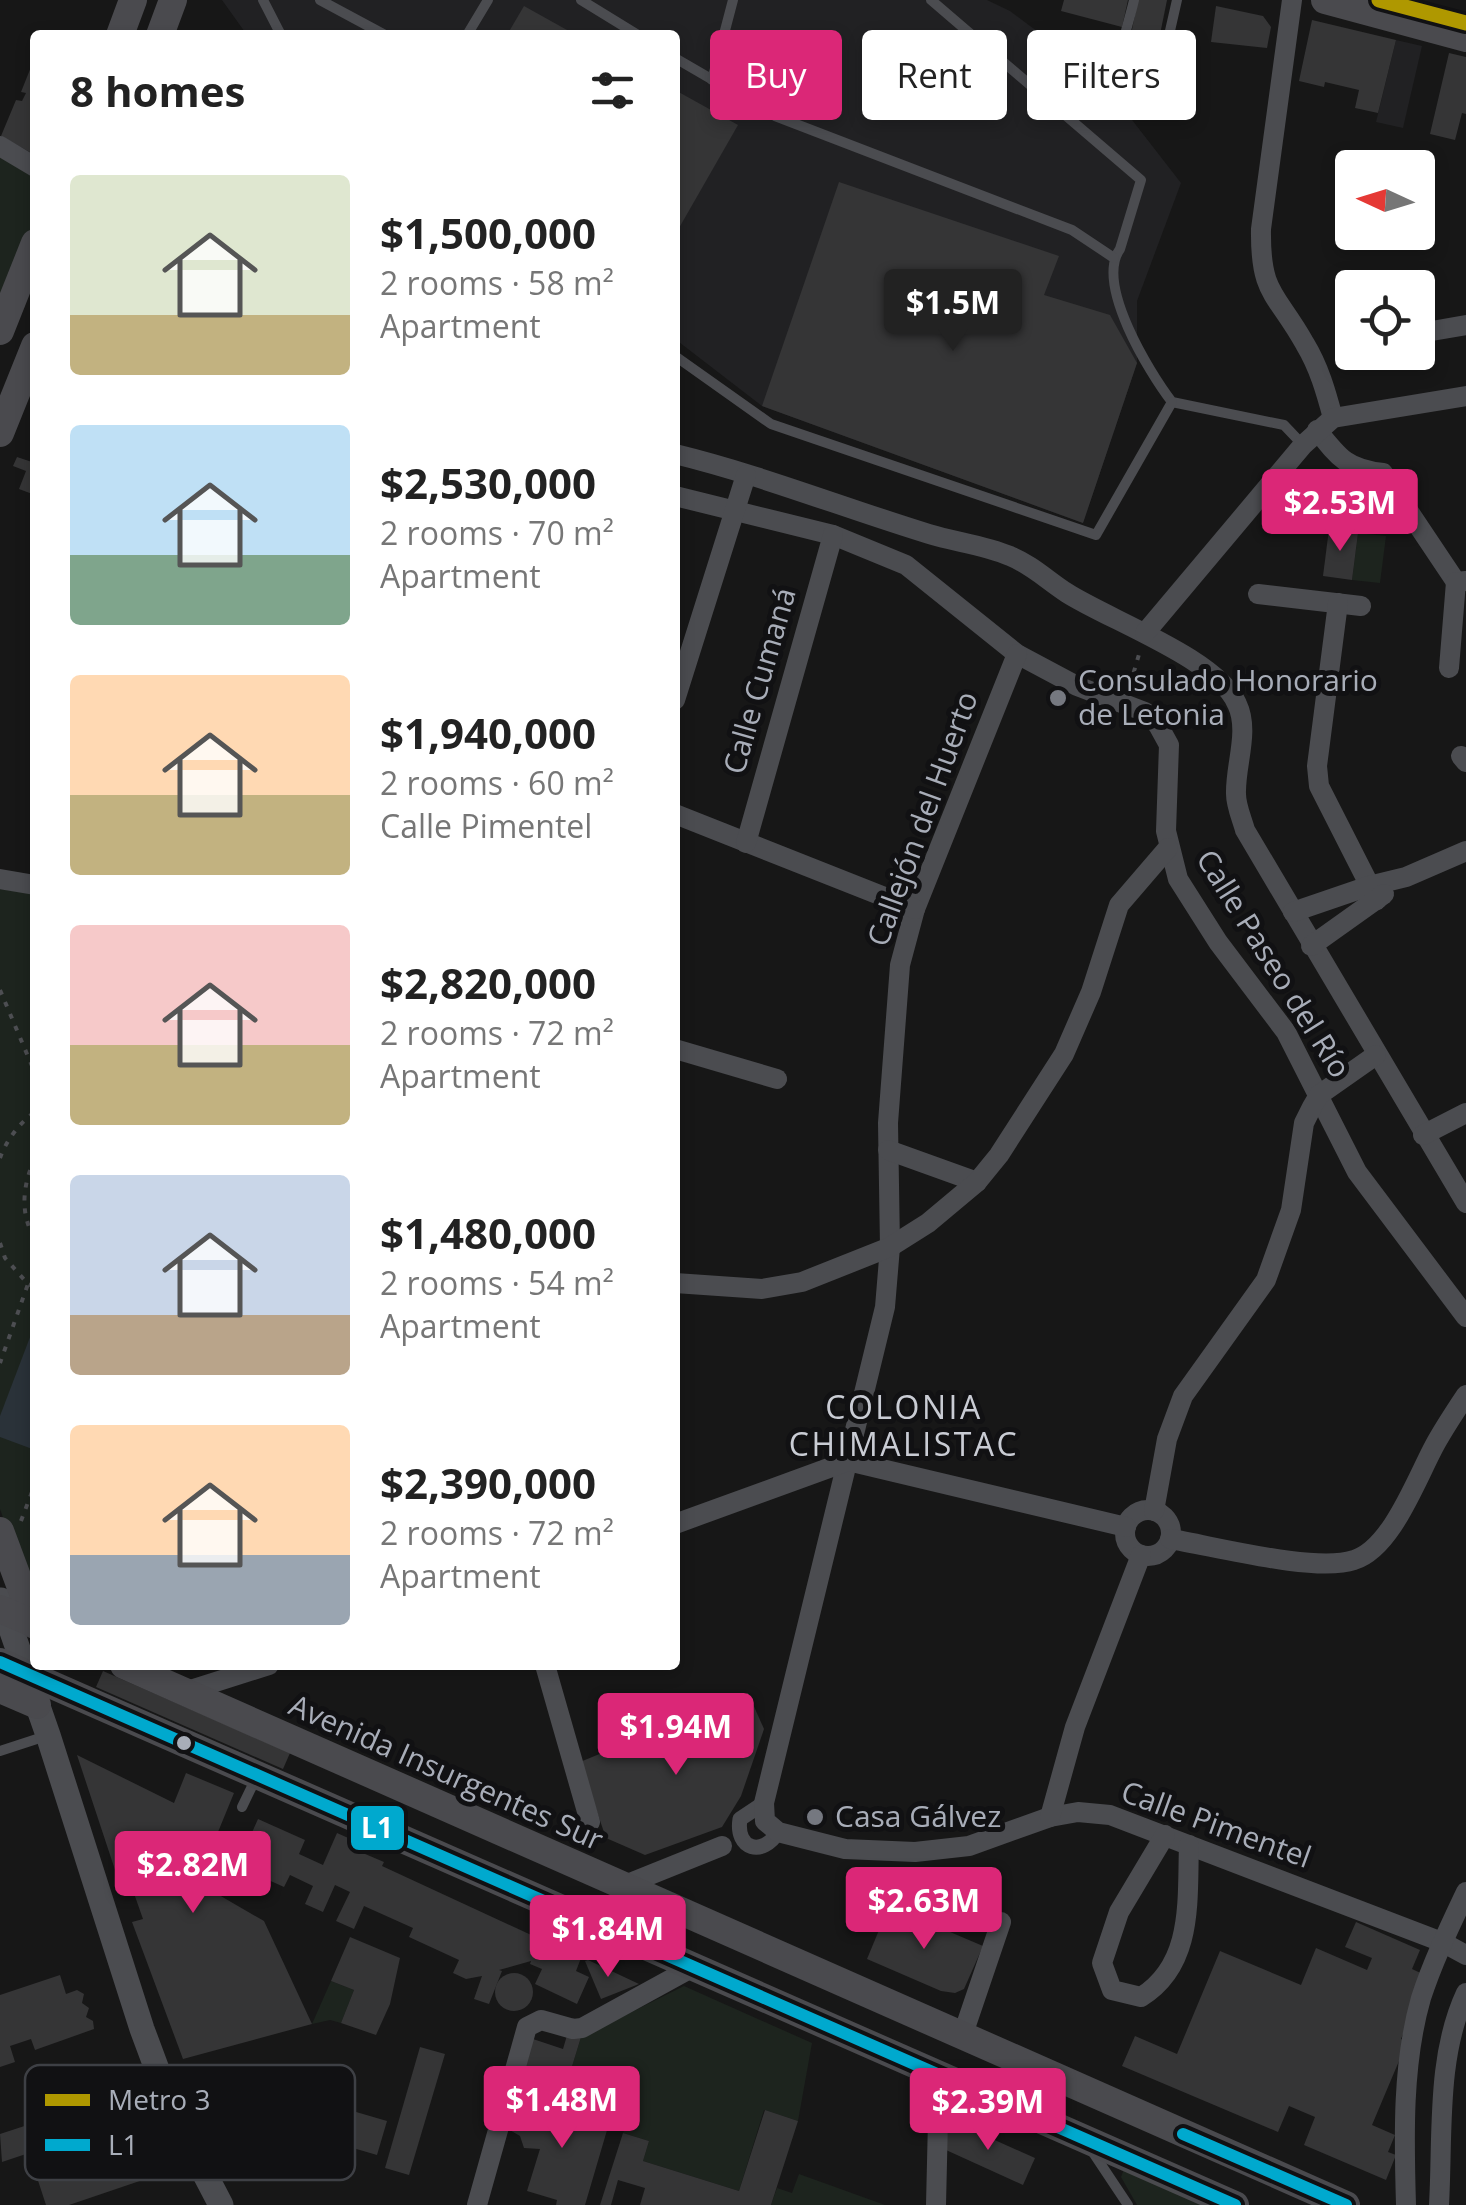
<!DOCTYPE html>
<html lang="en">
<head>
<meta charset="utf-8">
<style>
  body { margin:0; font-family:"Open Sans",sans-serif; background:#f2f2f2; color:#222; height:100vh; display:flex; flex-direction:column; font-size:38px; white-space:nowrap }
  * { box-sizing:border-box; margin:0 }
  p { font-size:32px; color:#767676 }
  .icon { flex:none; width:55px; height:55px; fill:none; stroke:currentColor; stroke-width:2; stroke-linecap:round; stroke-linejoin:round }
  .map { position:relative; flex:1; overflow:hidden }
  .side { position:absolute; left:30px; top:30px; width:650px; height:1640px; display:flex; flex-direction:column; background:#fff; border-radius:10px; box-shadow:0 5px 15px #0003 }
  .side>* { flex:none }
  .banner { position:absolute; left:710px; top:30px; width:605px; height:90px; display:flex; gap:20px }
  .needle { width:65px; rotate:274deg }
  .fabs { position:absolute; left:1335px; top:150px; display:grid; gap:20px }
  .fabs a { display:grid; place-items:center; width:100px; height:100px; border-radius:10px; background:#fff; box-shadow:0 5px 15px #0003; font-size:50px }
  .price { position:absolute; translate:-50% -85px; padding:0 22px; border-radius:10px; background:#db2777; color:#fff; font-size:32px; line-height:65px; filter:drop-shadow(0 2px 5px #0008) }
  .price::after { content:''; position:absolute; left:50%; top:60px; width:30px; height:22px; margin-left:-15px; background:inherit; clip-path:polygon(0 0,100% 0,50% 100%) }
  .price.current { background:#222; color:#fff }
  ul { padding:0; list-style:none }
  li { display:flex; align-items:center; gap:30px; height:250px; padding:0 40px }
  li span { display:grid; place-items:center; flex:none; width:280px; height:200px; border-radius:10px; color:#555 }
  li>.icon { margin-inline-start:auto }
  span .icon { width:120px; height:120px; fill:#fffc; stroke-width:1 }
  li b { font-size:42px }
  h2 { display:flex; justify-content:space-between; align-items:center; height:120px; padding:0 40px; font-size:42px }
  .tag { padding:0 35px; border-radius:10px; background:#fff; box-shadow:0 5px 15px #0003; font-size:35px; line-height:90px }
  .tag.current { background:#db2777; color:#fff }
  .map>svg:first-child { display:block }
  .built { fill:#212123 }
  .green { fill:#1d241e }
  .water { fill:#2a3239 }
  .building { fill:#353536 }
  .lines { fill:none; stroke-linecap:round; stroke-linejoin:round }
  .path { stroke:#4d4e52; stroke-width:4; stroke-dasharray:5 8; stroke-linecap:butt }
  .service { stroke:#4b4c50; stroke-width:10 }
  .pedestrian { stroke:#4b4c50; stroke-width:15 }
  .minor { stroke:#4b4c50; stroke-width:20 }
  .tertiary { stroke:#4b4c50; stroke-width:25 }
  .secondary { stroke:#4a4a4e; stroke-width:28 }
  .bus-1-casing { stroke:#111113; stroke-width:20 }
  .bus-1 { stroke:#00a9ce; stroke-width:12 }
  .metro-1-casing { stroke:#111113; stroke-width:22 }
  .metro-1 { stroke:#af9800; stroke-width:15 }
  .poi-dot { fill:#757880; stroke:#111113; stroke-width:4 }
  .bus-dot { fill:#a8adb8; stroke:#111113; stroke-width:4 }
  .labels { text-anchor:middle; stroke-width:10; stroke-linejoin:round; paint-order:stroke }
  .street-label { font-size:30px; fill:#a8adb8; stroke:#111113 }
  .poi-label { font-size:30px; fill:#a8adb8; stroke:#111113; text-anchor:start }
  .neighbourhood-label { font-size:32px; letter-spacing:2.5px; fill:#c9ccd4; stroke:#111113 }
  .key { fill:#111113; stroke:#3e4045; stroke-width:2.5 }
  .key-label { font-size:28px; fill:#a8adb8 }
  .line-badge { stroke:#111113; stroke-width:4 }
  .badge-label { font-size:28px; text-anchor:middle; font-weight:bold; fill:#fff }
</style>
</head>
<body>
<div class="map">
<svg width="1466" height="2205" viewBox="0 0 1466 2205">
  <rect width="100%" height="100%" fill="#171717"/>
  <!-- built -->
  <g class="built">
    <path d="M222,0H987L1010,11L1069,55L1115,98L1181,183L1137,301V363L1083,523L762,406L675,339V35H247Z"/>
    <path d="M1396,40L1422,46L1403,128L1376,122Z"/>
  </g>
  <!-- green -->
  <g class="green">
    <path d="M0,154L35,175V226L0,314Z"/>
    <path d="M1358,533L1386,536L1380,583L1352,580Z"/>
    <path d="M0,889L35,894V1598L31,1597L0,1509Z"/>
    <path d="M331,1981L354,1990L341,2023L330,2020L312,2024Z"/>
    <path d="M684,1986L812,2043L798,2121L764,2110L739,2191L643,2161L649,2141L623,2133L632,2107L578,2092L583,2077L570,2073L581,2037Z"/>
    <path d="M1124,2169L1201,2205H1137L1121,2177Z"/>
    <path d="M799,2174L885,2205H771L777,2188L792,2193Z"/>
  </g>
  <!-- water -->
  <path class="water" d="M35,1324V1450L0,1437V1416Z"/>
  <!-- building -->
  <g class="building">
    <path d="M1064,0H1128L1122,27L1061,11Z"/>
    <path d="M1138,0H1167L1153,69L1125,64Z"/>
    <path d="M524,6L576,35H507Z"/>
    <path d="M1216,6L1263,16L1271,27L1267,48L1211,42Z"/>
    <path d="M1312,20L1396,40L1378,113L1355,108L1359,90L1325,82L1324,87L1299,81Z"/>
    <path d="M1449,53L1466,57V114L1462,113L1455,140L1430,134Z"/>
    <path d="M35,57V155L1,136L16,100L22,101L26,93L21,92Z"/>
    <path d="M675,90L738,125L675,235Z"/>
    <path d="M839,182L1059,256L1044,295L1110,315L1137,363L1083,523L762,406Z"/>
    <path d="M17,457L35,463V495L19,489L26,471L13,466Z"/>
    <path d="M1329,529L1358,533L1352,580L1323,576Z"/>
    <path d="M103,1671L290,1753L283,1769L96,1687Z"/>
    <path d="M748,1693L764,1729L741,1796L722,1827L645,1855L606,1838L580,1762Z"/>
    <path d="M77,1755L174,1803L186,1773L234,1793L202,1871L219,1895L264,1921L312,2024L183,2059L132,1922L143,1919L131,1885L121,1888Z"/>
    <path d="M258,1819L305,1840L299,1854L323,1865L337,1833L355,1841L351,1848L384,1862L382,1866L581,1958L576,1971L589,1977L577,2004L535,1984L542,1969L530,1964L531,1961L499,1970L502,1971L489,2004L474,1999L482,1976L466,1979L453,1973L459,1960L409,1937L413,1928L364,1906L354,1929L336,1921L350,1892L335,1885L323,1912L305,1904L313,1886L290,1875L284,1887L237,1866Z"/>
    <path d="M889,1906L983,1946L964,1989L955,1993L941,1991L867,1959Z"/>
    <path d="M1356,1922L1420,1950L1412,1969L1427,1976L1401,2039L1407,2042L1372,2125L1395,2135L1388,2152L1396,2155L1386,2180L1304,2145L1315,2117L1289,2106L1278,2132L1122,2066L1135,2036L1177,2054L1220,1951L1301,1985L1316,1948L1367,1970L1372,1958L1345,1947Z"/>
    <path d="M350,1937L400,1958L390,2004L376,2035L341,2023L354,1990L331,1981Z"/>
    <path d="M588,1960L639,1984L601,1999L585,1961Z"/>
    <circle cx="514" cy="1992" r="19"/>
    <path d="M60,1975L66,1994L77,1990L84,1994L82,2003L89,2008L86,2017L93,2021L94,2029L35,2050L31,2039L10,2046L15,2062L0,2067V1995Z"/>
    <path d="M568,2032L581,2037L570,2073L583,2077L578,2092L554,2084L556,2078L546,2075L544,2081L536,2078L535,2082L520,2078L533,2039L563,2049Z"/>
    <path d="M420,2047L445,2054L409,2175L385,2168Z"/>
    <path d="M284,2083L309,2091L306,2103L313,2106L315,2100L387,2121L377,2155L305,2134L311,2115L291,2109L278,2150L243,2140L249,2118L272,2124Z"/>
    <path d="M144,2087L175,2169L69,2205H46L29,2153L2,2162L0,2134L52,2117L64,2129L83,2123L85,2106Z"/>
    <path d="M554,2104L610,2120L585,2205H556L557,2200L527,2191L540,2149L524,2148L520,2136L508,2129L512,2112H527L533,2106H542L550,2119Z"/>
    <path d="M765,2110L798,2121L771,2205H640L645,2188L618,2180L611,2205H600L623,2133L649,2141L643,2161L739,2191Z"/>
    <path d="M948,2119L1035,2158L1023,2185L946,2150Z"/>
  </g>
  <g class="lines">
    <!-- path -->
    <g class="path">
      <path d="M1130,685L1140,651"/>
      <path d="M0,990L35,1073"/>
      <path d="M0,1158C6,1141 20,1122 35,1112"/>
      <path d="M35,1158C23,1184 19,1213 35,1239"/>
      <path d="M0,1243L5,1258L28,1284L0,1363"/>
      <path d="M35,1274L28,1284L35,1287"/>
      <path d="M21,1521L35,1484"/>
    </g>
    <!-- service -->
    <g class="service">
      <path d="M263,0L281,35"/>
      <path d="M320,0L385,35"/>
      <path d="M581,0L638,35"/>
      <path d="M931,0L1141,180L1120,249C1095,284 1149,372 1172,402L1284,425L1303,445"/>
      <path d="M1134,0C1129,24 1112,64 1126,86L1151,88L1159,79L1177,0"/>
      <path d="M467,35L488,0"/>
      <path d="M675,58L775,116L1072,230L1114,258"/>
      <path d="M712,80L733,0"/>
      <path d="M675,356L771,424L1096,535L1172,402"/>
      <path d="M0,1751L46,1736"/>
      <path d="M242,1807L257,1776"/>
      <path d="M1092,2151L1128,2205"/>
    </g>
    <!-- pedestrian -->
    <path class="pedestrian" d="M764,1803L740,1819C735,1850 763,1857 778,1832"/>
    <!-- minor -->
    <g class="minor">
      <path d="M1292,0L1261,229C1260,295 1276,292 1305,344C1319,367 1326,392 1333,418"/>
      <path d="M0,146L35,167"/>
      <path d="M1426,332L1466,325"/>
      <path d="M1317,430C1339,458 1347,469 1383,473L1456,582L1466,581"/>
      <path d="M675,454C761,475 844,508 929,534C955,542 985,545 1010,556C1032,565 1047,580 1067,593C1109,620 1218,659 1237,704C1250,731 1235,765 1236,794C1236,806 1242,819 1245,830L1466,1203"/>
      <path d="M675,496L833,535L906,565L1017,654L1077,686L1145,712L1158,725L1169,745L1166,831L1178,879L1218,942L1286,1032L1357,1172L1466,1317"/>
      <path d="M1258,594L1361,606"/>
      <path d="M1338,603L1317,766L1319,786L1377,900"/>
      <path d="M1145,633L1303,445L1333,418L1466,396"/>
      <path d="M1017,654L915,909L900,965L888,1123L890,1247L885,1307L764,1803L765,1821L778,1832L845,1849L915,1852L969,1846L1050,1817L1078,1812L1110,1815L1442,1942L1466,1955"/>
      <path d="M1449,668L1456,582"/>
      <path d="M675,700L746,475"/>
      <path d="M1461,756L1466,762"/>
      <path d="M675,814L915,909"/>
      <path d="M746,843L833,535"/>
      <path d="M0,879L35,885"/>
      <path d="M1293,912L1369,886L1406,877L1466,851"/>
      <path d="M1311,946L1384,894"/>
      <path d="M675,1049L777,1079"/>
      <path d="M1423,1135L1466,1113"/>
      <path d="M888,1150L977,1182"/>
      <path d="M675,1283L762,1289L802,1282L890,1247L928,1223L977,1182L999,1155L1064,1054L1091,992L1119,905L1168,848"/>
      <circle cx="1148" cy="1533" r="23"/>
      <path d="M1154,1511L1167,1439L1183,1396L1266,1280L1291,1210L1304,1123L1312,1107L1319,1095L1376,1055"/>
      <path d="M675,1524L848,1461L1126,1527"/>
      <path d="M1170,1539C1214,1546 1315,1573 1354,1560C1393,1548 1418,1474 1437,1441C1446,1425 1456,1410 1466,1395"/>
      <path d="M545,1665L590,1822"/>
      <path d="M184,1692L269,1665"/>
      <path d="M1050,1817L1075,1727L1141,1555"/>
      <path d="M1165,1835L1119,1912L1102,1963L1112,1990L1141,1997C1194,1964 1187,1900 1189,1845"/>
      <path d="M620,1887L722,1846"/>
      <path d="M962,2037L1001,1922"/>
      <path d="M477,2205L527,2027L541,2020L573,2029L582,2028L695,1966"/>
      <path d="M936,2205L939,2077"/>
      <path d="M1406,2205C1404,2138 1402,2064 1421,1998C1433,1961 1450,1926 1466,1892"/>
      <path d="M1439,2205C1443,2135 1436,2057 1466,1993"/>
    </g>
    <!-- tertiary -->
    <path class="tertiary" d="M1,1600L48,1735L142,2029L174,2115L221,2205"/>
    <!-- secondary -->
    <g class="secondary">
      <path d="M1325,0L1466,38"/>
      <path d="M120,35L133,0"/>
      <path d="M160,35L173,0"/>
      <path d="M0,331L35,243"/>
      <path d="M0,433L35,346"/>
      <path d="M0,1531L35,1625"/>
      <path d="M0,1609L35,1624"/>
      <path d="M0,1662L1235,2205"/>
      <path d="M124,1665L1346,2205"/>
      <path d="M0,1689L37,1705"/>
    </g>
    <!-- bus-1 casing -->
    <g class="bus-1-casing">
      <g id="bus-1">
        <path d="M0,1662L1235,2205"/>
        <path d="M1183,2134L1346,2205"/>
      </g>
    </g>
    <!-- bus-1 -->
    <use href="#bus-1" class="bus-1"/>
    <!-- metro-1 casing -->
    <g class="metro-1-casing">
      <path id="metro-1" d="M1379,0L1466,23"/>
    </g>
    <!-- metro-1 -->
    <use href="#metro-1" class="metro-1"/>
  </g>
  <!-- markers -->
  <g class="poi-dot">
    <circle cx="1058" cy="698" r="10"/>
    <circle cx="815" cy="1817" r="10"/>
  </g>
  <circle class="bus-dot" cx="184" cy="1743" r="9"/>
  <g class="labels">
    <!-- street labels -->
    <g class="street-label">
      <text transform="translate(760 681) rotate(-74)" y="10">Calle Cumaná</text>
      <text transform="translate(923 819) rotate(-70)" y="10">Callejón del Huerto</text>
      <text transform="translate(1273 964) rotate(58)" y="10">Calle Paseo del Río</text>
      <text transform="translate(446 1773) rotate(24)" y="10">Avenida Insurgentes Sur</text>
      <text transform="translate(1216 1825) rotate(20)" y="10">Calle Pimentel</text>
    </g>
    <!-- poi labels -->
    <g class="poi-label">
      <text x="1078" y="691">Consulado Honorario<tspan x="1078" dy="34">de Letonia</tspan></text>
      <text x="835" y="1827">Casa Gálvez</text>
    </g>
    <!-- neighbourhood labels -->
    <g class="neighbourhood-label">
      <text x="904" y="1419">COLONIA<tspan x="904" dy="37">CHIMALISTAC</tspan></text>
    </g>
  </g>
  <!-- legend -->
  <rect x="25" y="2065" width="330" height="115" rx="15" class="key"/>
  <rect x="45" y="2094" width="45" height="12" fill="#af9800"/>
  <rect x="45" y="2139" width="45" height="12" fill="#00a9ce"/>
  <g class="key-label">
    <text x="108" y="2110">Metro 3</text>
    <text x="108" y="2155">L1</text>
  </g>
  <rect class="line-badge" x="349" y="1804" width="57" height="48" rx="10" fill="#00a9ce"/>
  <g class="badge-label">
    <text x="377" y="1838">L1</text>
  </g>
</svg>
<div class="fabs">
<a><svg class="needle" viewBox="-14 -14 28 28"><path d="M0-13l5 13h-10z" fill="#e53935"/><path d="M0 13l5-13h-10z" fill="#767676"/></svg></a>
<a><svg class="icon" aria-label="locate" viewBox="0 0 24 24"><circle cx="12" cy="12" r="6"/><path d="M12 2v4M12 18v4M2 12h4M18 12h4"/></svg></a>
</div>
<b class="price current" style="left:953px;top:354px">$1.5M</b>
<b class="price" style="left:1340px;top:554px">$2.53M</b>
<b class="price" style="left:676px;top:1778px">$1.94M</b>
<b class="price" style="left:193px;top:1916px">$2.82M</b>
<b class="price" style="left:924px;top:1952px">$2.63M</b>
<b class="price" style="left:608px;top:1980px">$1.84M</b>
<b class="price" style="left:562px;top:2151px">$1.48M</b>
<b class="price" style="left:988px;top:2153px">$2.39M</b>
<div class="banner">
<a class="tag current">Buy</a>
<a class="tag">Rent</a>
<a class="tag">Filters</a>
</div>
<section class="side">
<h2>8 homes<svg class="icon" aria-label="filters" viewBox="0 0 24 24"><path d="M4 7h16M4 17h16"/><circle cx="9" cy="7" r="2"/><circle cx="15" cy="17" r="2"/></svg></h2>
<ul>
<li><span style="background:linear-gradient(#dfe7d0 70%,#c2b280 0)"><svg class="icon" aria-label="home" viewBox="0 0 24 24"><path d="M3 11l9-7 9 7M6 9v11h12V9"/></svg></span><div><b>$1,500,000</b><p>2 rooms · 58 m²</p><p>Apartment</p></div></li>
<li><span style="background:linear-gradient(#bfe0f5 65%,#7fa58c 0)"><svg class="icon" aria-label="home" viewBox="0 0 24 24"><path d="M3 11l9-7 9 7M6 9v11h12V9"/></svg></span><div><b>$2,530,000</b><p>2 rooms · 70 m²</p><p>Apartment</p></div></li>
<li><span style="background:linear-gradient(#ffd9b3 60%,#c2b280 0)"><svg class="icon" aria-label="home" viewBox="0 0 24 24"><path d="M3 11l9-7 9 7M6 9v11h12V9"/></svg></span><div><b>$1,940,000</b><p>2 rooms · 60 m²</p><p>Calle Pimentel</p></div></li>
<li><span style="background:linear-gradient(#f6c9c9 60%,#c2b280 0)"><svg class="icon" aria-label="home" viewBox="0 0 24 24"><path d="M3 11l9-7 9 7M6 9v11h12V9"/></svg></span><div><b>$2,820,000</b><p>2 rooms · 72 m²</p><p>Apartment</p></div></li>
<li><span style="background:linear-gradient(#c9d6e8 70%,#b9a48a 0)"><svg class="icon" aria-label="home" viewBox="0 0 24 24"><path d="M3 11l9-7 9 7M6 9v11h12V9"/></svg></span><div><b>$1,480,000</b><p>2 rooms · 54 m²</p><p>Apartment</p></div></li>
<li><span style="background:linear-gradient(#ffd9b3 65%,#9aa5b1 0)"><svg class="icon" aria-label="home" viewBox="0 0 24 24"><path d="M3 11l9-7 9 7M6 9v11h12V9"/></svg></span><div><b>$2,390,000</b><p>2 rooms · 72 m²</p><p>Apartment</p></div></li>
</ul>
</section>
</div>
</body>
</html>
